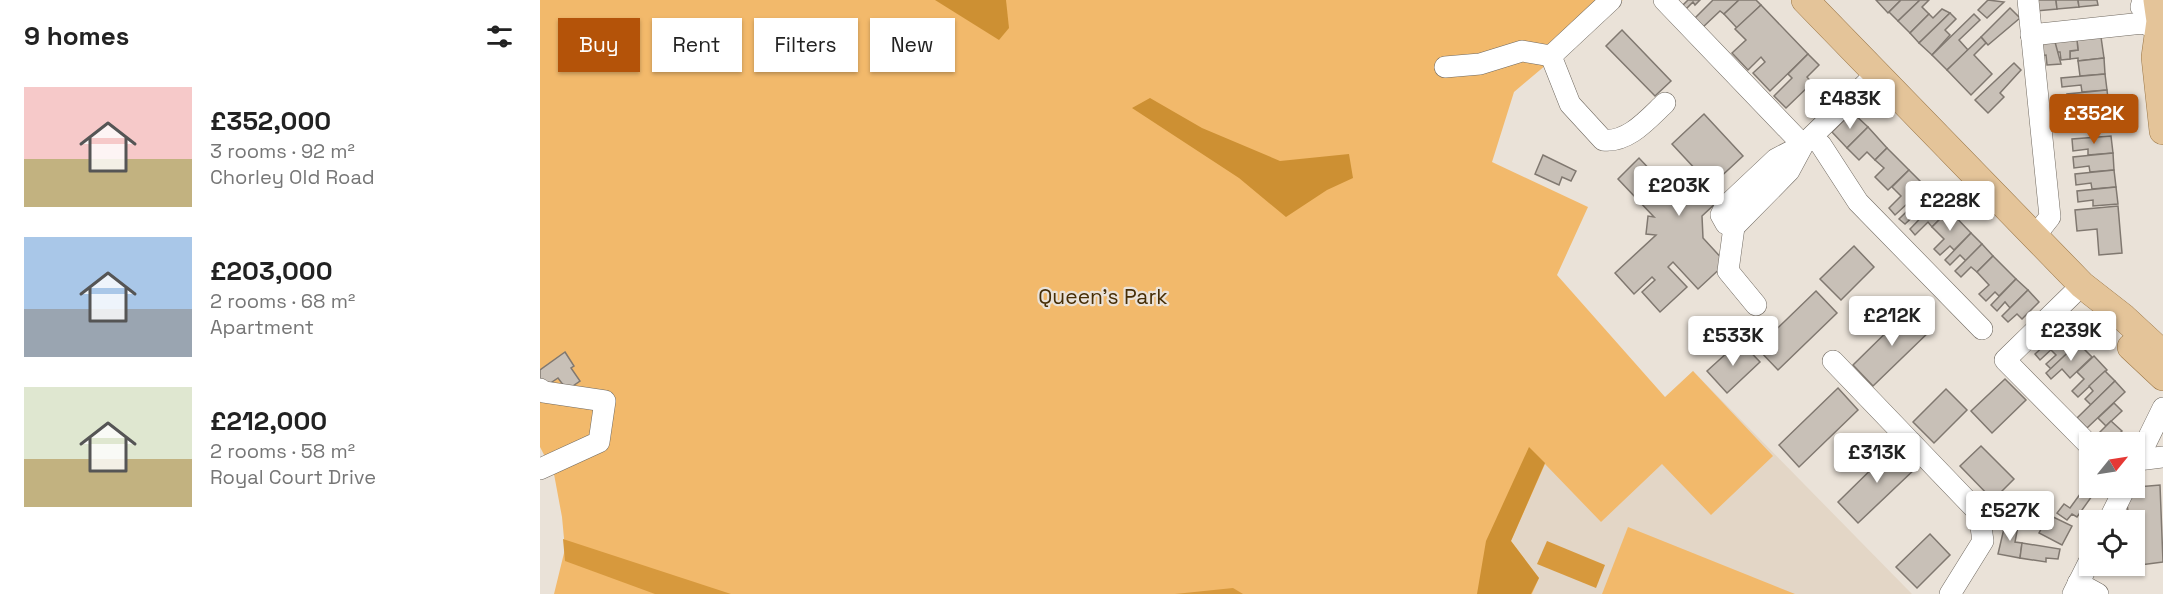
<!DOCTYPE html>
<html lang="en">
<head>
<meta charset="utf-8">
<style>
  body { margin:0; font-family:"Space Grotesk",sans-serif; background:#f2f2f2; color:#222; height:100vh; display:flex; flex-direction:column; font-size:22px; white-space:nowrap }
  * { box-sizing:border-box; margin:0 }
  p { font-size:20px; color:#767676 }
  .icon { flex:none; width:33px; height:33px; fill:none; stroke:currentColor; stroke-width:2; stroke-linecap:round; stroke-linejoin:round }
  .map { position:relative; flex:1; overflow:hidden }
  .details { display:flex; flex-direction:column; background:#fff; width:540px }
  .details>* { flex:none }
  .top-card { position:absolute; left:18px; top:18px; width:570px; height:54px; display:flex; gap:12px }
  .needle { width:39px; rotate:60deg }
  .controls { position:absolute; left:1539px; top:432px; display:grid; gap:12px }
  .controls a { display:grid; place-items:center; width:66px; height:66px; border-radius:0px; background:#fff; box-shadow:0 2px 4px #0004; font-size:30px }
  .price { position:absolute; translate:-50% -51px; padding:0 14px; border-radius:6px; background:#fff; color:#222; font-size:20px; line-height:39px; filter:drop-shadow(0 2px 3px #0008) }
  .price::after { content:''; position:absolute; left:50%; top:36px; width:18px; height:14px; margin-left:-9px; background:inherit; clip-path:polygon(0 0,100% 0,50% 100%) }
  .price.on { background:#b45309; color:#fff }
  ul { padding:0; list-style:none }
  li { display:flex; align-items:center; gap:18px; height:150px; padding:0 24px }
  li span { display:grid; place-items:center; flex:none; width:168px; height:120px; border-radius:0px; color:#555 }
  li>.icon { margin-inline-start:auto }
  span .icon { width:72px; height:72px; fill:#fffc; stroke-width:1 }
  li b { font-size:26px }
  h2 { display:flex; justify-content:space-between; align-items:center; height:72px; padding:0 24px; font-size:26px }
  .tag { padding:0 21px; border-radius:0px; background:#fff; box-shadow:0 2px 4px #0004; font-size:21px; line-height:54px }
  .tag.on { background:#b45309; color:#fff }
  main { display:flex; flex:1; min-height:0 }
  .map>svg:first-child { display:block }
  .built { fill:#e3d6c6 }
  .green { fill:#f2b96b }
  .forest { fill:#cd9033 }
  .water { fill:#d7993d }
  .building { fill:#c8c0b7; stroke:#807870; stroke-width:1.5 }
  .lines { fill:none; stroke-linecap:round; stroke-linejoin:round }
  .minor-casing { stroke:#706960; stroke-width:22 }
  .major-casing { stroke:#9a7646; stroke-width:28 }
  .minor { stroke:#fff; stroke-width:21 }
  .major { stroke:#e4c499; stroke-width:27 }
  .labels { text-anchor:middle; stroke-width:4.5; stroke-linejoin:round; paint-order:stroke }
  .park-label { font-size:21px; fill:#462d05; stroke:#eae2d8 }
</style>
</head>
<body>
<main>
<section class="details">
<h2>9 homes<svg class="icon" aria-label="filters" viewBox="0 0 24 24"><path d="M4 7h16M4 17h16"/><circle cx="9" cy="7" r="2"/><circle cx="15" cy="17" r="2"/></svg></h2>
<ul>
<li><span style="background:linear-gradient(#f6c9c9 60%,#c2b280 0)"><svg class="icon" aria-label="home" viewBox="0 0 24 24"><path d="M3 11l9-7 9 7M6 9v11h12V9"/></svg></span><div><b>£352,000</b><p>3 rooms · 92 m²</p><p>Chorley Old Road</p></div></li>
<li><span style="background:linear-gradient(#a9c7e8 60%,#9aa5b1 0)"><svg class="icon" aria-label="home" viewBox="0 0 24 24"><path d="M3 11l9-7 9 7M6 9v11h12V9"/></svg></span><div><b>£203,000</b><p>2 rooms · 68 m²</p><p>Apartment</p></div></li>
<li><span style="background:linear-gradient(#dfe7d0 60%,#c2b280 0)"><svg class="icon" aria-label="home" viewBox="0 0 24 24"><path d="M3 11l9-7 9 7M6 9v11h12V9"/></svg></span><div><b>£212,000</b><p>2 rooms · 58 m²</p><p>Royal Court Drive</p></div></li>
</ul>
</section>
<div class="map">
<svg width="1623" height="594" viewBox="0 0 1623 594">
  <rect width="100%" height="100%" fill="#eae2d8"/>
  <!-- built -->
  <path class="built" d="M1153,371L1372,594H992L999,578L971,541L1005,463L1090,432Z"/>
  <!-- green -->
  <g class="green">
    <path d="M0,0H1083L974,92L952,162L1048,207L1017,275L1125,397L1153,371L1233,456L1171,515L1122,464L1061,522L1005,464L971,541L999,578L992,594H14L25,549L22,517L14,474L0,447Z"/>
    <path d="M1088,527L1255,594H1062Z"/>
  </g>
  <!-- forest -->
  <g class="forest">
    <path d="M395,0H466L469,28L459,40Z"/>
    <path d="M610,98L662,128L740,161L809,154L813,178L787,190L746,217L699,178L592,108Z"/>
    <path d="M989,447L1005,463L971,541L999,578L991,594H937L946,541Z"/>
  </g>
  <!-- water -->
  <g class="water">
    <path d="M23,539L191,594H115L25,561Z"/>
    <path d="M1007,541L1065,565L1056,588L997,564Z"/>
    <path d="M693,588L703,594H635Z"/>
  </g>
  <!-- building -->
  <g class="building">
    <path d="M1148,0H1160L1155,5L1153,2L1146,9L1142,6Z"/>
    <path d="M1173,0H1199L1184,14L1180,11L1162,28L1154,19Z"/>
    <path d="M1199,0H1216L1221,5L1197,28L1184,14Z"/>
    <path d="M1336,0H1361L1348,13Z"/>
    <path d="M1361,0H1380L1358,21L1349,12Z"/>
    <path d="M1380,0H1389L1382,7L1389,14L1370,33L1358,21Z"/>
    <path d="M1448,0L1464,2L1447,18L1438,10Z"/>
    <path d="M1495,0H1516L1517,9L1496,11Z"/>
    <path d="M1516,0H1538L1539,7L1517,9Z"/>
    <path d="M1538,0H1557L1558,5L1539,7Z"/>
    <path d="M1221,5L1268,54L1230,91L1213,73L1225,62L1221,57L1208,70L1192,53L1206,40L1195,29Z"/>
    <path d="M1470,8L1480,18L1448,45L1441,37Z"/>
    <path d="M1402,9L1410,13L1379,43L1370,33L1389,14L1393,18Z"/>
    <path d="M1410,13L1416,19L1405,30L1410,35L1392,55L1379,43Z"/>
    <path d="M1434,14L1440,20L1419,40L1428,50L1407,70L1392,55Z"/>
    <path d="M1082,30L1131,81L1115,96L1066,46Z"/>
    <path d="M1441,37L1446,43L1434,55L1452,74L1431,95L1407,70Z"/>
    <path d="M1561,37L1564,58L1538,61V58L1530,59V51L1538,50L1537,40Z"/>
    <path d="M1537,40L1538,50L1530,51V59L1521,60L1520,52H1516L1515,42Z"/>
    <path d="M1515,42L1521,64L1507,65L1506,55L1499,56L1498,44Z"/>
    <path d="M1268,54L1279,65L1267,77L1272,83L1246,108L1234,96L1252,78L1248,74Z"/>
    <path d="M1564,58L1565,74L1540,76L1538,61Z"/>
    <path d="M1474,63L1481,70L1460,93L1464,97L1448,113L1435,100Z"/>
    <path d="M1565,74L1567,90L1542,92L1541,85L1522,87L1521,78Z"/>
    <path d="M1567,90L1569,107L1544,109V103L1529,105L1527,94Z"/>
    <path d="M1569,107L1570,124L1546,126L1545,121L1530,122L1529,111Z"/>
    <path d="M1312,112L1328,127L1307,148L1292,132Z"/>
    <path d="M1164,114L1203,156L1174,183L1181,190L1179,200L1162,216L1163,238L1186,263L1158,289L1133,262L1128,267L1147,287L1120,312L1102,292L1115,280L1112,277L1094,294L1075,273L1116,235L1106,234L1108,216L1114,217L1078,179L1099,158L1134,195L1158,172L1132,144Z"/>
    <path d="M1328,127L1347,148L1335,160L1327,152L1319,160L1307,148Z"/>
    <path d="M1571,136L1573,153L1548,155V149L1533,151L1532,139Z"/>
    <path d="M1347,148L1369,170L1348,190L1335,177L1344,168L1335,160Z"/>
    <path d="M1573,153L1574,170L1550,172L1549,166L1534,168L1533,157Z"/>
    <path d="M1003,155L1036,171L1031,181L1022,177L1019,185L995,174Z"/>
    <path d="M1369,170L1389,190L1372,207L1368,203L1355,215L1349,208L1361,196L1352,187Z"/>
    <path d="M1574,170L1576,187L1552,189L1551,183L1536,185L1535,174Z"/>
    <path d="M1576,187L1578,204L1553,206V200L1538,202L1537,191Z"/>
    <path d="M1389,190L1398,200L1382,217L1378,212L1365,224L1359,219Z"/>
    <path d="M1398,200L1409,210L1392,227L1388,222L1375,235L1370,229Z"/>
    <path d="M1578,206L1582,253L1559,255L1557,229L1537,231L1535,210Z"/>
    <path d="M1409,210L1431,233L1414,250L1410,246L1400,255L1394,249L1404,239L1392,227Z"/>
    <path d="M1431,233L1442,244L1426,261L1420,255L1410,265L1405,260Z"/>
    <path d="M1442,244L1453,256L1437,272L1431,267L1421,277L1415,271Z"/>
    <path d="M1314,246L1334,267L1301,300L1280,279Z"/>
    <path d="M1453,256L1476,279L1459,296L1455,292L1446,301L1439,294L1449,285L1437,272Z"/>
    <path d="M1476,279L1488,290L1470,308L1465,302L1457,311L1451,305Z"/>
    <path d="M1488,290L1499,302L1482,319L1477,314L1468,322L1462,316Z"/>
    <path d="M1276,291L1297,313L1238,370L1217,348Z"/>
    <path d="M1371,308L1392,329L1333,386L1313,365Z"/>
    <path d="M1520,324L1529,333L1500,360L1495,354L1506,344L1502,340Z"/>
    <path d="M1529,333L1538,343L1511,369L1506,364L1516,355L1511,350Z"/>
    <path d="M1200,341L1220,362L1187,393L1167,371Z"/>
    <path d="M1538,343L1552,357L1530,378L1522,369L1511,379L1506,373Z"/>
    <path d="M25,352L34,366L31,368L40,381L27,390L18,378L6,386L0,378V370Z"/>
    <path d="M1554,356L1567,370L1538,397L1532,391L1544,379L1537,372Z"/>
    <path d="M1565,371L1575,381L1551,405L1545,399L1553,391L1549,386Z"/>
    <path d="M1465,379L1486,400L1452,433L1431,411Z"/>
    <path d="M1575,381L1585,392L1547,428L1537,418Z"/>
    <path d="M1298,388L1318,410L1259,467L1239,445Z"/>
    <path d="M1406,389L1427,410L1394,443L1373,422Z"/>
    <path d="M1574,403L1582,411L1566,426L1558,418Z"/>
    <path d="M1571,421L1582,431L1570,442H1559L1556,440L1562,434L1560,432Z"/>
    <path d="M1356,445L1377,467L1318,523L1298,502Z"/>
    <path d="M1441,446L1474,479L1453,500L1420,466Z"/>
    <path d="M1620,485L1623,562L1577,568L1573,566H1594V520H1589L1587,503L1597,487Z"/>
    <path d="M1543,490L1552,496L1537,517L1532,514L1527,520L1517,513L1524,504L1530,508Z"/>
    <path d="M1509,515L1532,526L1522,545L1499,533Z"/>
    <path d="M1465,524L1478,526L1475,542L1482,543L1480,558L1458,554Z"/>
    <path d="M1390,534L1410,555L1377,588L1356,567Z"/>
    <path d="M1482,543L1520,549L1518,559L1506,558V562L1480,558Z"/>
  </g>
  <g class="lines">
    <!-- minor casing -->
    <g class="minor-casing">
      <g id="minor">
        <path d="M1124,0L1263,145"/>
        <path d="M1488,0L1510,217L1495,236"/>
        <path d="M1601,7L1603,0"/>
        <path d="M1491,35L1603,23L1612,27L1618,34"/>
        <path d="M1011,56L1030,104L1063,140C1088,143 1108,119 1125,103"/>
        <path d="M905,67L940,64L982,51L1011,56L1071,0"/>
        <path d="M1272,137L1281,145L1318,202L1442,329"/>
        <path d="M1263,145L1236,159L1185,207L1181,215L1186,224L1194,227L1249,171L1263,145L1337,73"/>
        <path d="M1194,227L1188,271L1216,305"/>
        <path d="M1542,285L1465,360L1549,445"/>
        <path d="M1293,361L1439,513L1443,541L1410,594"/>
        <path d="M0,389L4,392L65,401L59,442L0,469"/>
        <path d="M1598,460L1623,457"/>
        <path d="M1594,467L1623,408"/>
        <path d="M1569,520L1585,488"/>
        <path d="M1538,583L1558,594"/>
        <path d="M1533,594L1550,560"/>
      </g>
    </g>
    <!-- major casing -->
    <g class="major-casing">
      <g id="major">
        <path d="M1265,0L1542,285L1583,317L1623,354"/>
        <path d="M1617,0L1620,21L1615,57L1623,131"/>
        <path d="M1591,347L1623,377"/>
      </g>
    </g>
    <!-- minor -->
    <use href="#minor" class="minor"/>
    <!-- major -->
    <use href="#major" class="major"/>
  </g>
  <g class="labels">
    <!-- park labels -->
    <g class="park-label">
      <text x="563" y="304">Queen's Park</text>
    </g>
  </g>
</svg>
<div class="controls">
<a><svg class="needle" viewBox="-14 -14 28 28"><path d="M0-13l5 13h-10z" fill="#e53935"/><path d="M0 13l5-13h-10z" fill="#767676"/></svg></a>
<a><svg class="icon" aria-label="locate" viewBox="0 0 24 24"><circle cx="12" cy="12" r="6"/><path d="M12 2v4M12 18v4M2 12h4M18 12h4"/></svg></a>
</div>
<b class="price" style="left:1310px;top:130px">£483K</b>
<b class="price on" style="left:1554px;top:145px">£352K</b>
<b class="price" style="left:1139px;top:217px">£203K</b>
<b class="price" style="left:1410px;top:232px">£228K</b>
<b class="price" style="left:1352px;top:347px">£212K</b>
<b class="price" style="left:1531px;top:362px">£239K</b>
<b class="price" style="left:1193px;top:367px">£533K</b>
<b class="price" style="left:1337px;top:484px">£313K</b>
<b class="price" style="left:1470px;top:542px">£527K</b>
<div class="top-card">
<a class="tag on">Buy</a>
<a class="tag">Rent</a>
<a class="tag">Filters</a>
<a class="tag">New</a>
</div>
</div>
</main>
</body>
</html>
